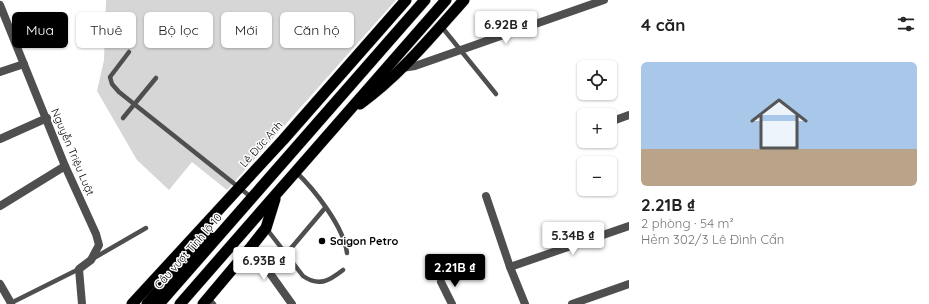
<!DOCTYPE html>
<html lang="vi">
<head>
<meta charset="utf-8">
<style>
  body { margin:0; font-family:Quicksand,sans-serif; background:#f6f6f6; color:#222; height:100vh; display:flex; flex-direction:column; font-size:15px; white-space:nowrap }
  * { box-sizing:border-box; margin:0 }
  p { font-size:13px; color:#767676 }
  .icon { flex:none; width:22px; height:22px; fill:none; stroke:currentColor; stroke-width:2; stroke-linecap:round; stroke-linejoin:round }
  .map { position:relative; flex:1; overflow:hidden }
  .side { display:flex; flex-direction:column; background:#fff; width:300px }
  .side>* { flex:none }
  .guide { position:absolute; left:12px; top:12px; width:380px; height:36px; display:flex; gap:8px }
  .buttons { position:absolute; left:577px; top:60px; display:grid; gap:8px }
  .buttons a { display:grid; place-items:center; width:40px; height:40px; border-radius:6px; background:#fff; box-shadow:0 1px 3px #0004; font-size:20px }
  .price { position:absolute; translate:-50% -34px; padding:0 9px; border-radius:4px; background:#fff; color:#222; font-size:13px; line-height:26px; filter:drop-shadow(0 1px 2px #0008) }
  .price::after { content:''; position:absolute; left:50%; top:24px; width:12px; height:9px; margin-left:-6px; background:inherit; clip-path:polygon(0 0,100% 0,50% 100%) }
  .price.on { background:#000; color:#fff }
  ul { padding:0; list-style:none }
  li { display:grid; align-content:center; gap:8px; height:212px; padding:0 12px }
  li span { display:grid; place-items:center; height:124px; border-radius:6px; color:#555 }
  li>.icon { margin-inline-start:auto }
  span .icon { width:72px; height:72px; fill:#fffc; stroke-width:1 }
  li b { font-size:17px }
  h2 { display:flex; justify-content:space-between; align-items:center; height:48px; padding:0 12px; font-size:17px }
  .pill { padding:0 14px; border-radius:6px; background:#fff; box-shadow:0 1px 3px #0004; font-size:14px; line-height:36px }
  .pill.on { background:#000; color:#fff }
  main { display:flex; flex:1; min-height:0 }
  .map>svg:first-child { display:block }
  .green { fill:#d6d6d6 }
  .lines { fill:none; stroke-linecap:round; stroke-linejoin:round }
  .trunk-casing { stroke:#dbdbdb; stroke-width:12 }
  .service { stroke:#4f4f4f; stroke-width:4.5 }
  .minor { stroke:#4f4f4f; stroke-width:8 }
  .tertiary { stroke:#4f4f4f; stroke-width:8 }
  .trunk { stroke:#000; stroke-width:11 }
  .poi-dot { fill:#000; stroke:#fff; stroke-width:1.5 }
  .labels { text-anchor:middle; stroke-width:3; stroke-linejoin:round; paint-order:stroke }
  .street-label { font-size:11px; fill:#000; stroke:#fff }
  .poi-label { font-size:11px; font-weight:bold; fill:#000; stroke:#fff; text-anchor:start }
</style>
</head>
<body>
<main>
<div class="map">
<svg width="629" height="304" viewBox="0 0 629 304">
  <rect width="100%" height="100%" fill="#fff"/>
  <!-- green -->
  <path class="green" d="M106,0H396L227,190L192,162L169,190L137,160L97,91L104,60Z"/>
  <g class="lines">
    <!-- trunk casing -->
    <g class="trunk-casing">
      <g id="trunk">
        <path d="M360,104C400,75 431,37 464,0"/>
        <path d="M132,304L283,140L406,0"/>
        <path d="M147,304L209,235"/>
        <path d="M159,304L425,0"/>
        <path d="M180,304L446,0"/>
        <path d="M203,304L251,247L266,228L275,199"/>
      </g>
    </g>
    <!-- service -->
    <g class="service">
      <path d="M441,26L496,94"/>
      <path d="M14,38L58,21"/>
      <path d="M129,52L110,77L112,84L119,92L251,197"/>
      <path d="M123,118L156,78"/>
      <path d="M296,172C314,189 344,227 347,253"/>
      <path d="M266,228L303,276C319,287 329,281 343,270"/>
      <path d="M94,258L146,228"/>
      <path d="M268,270L287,253L325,208"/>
      <path d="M208,297L214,304"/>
      <path d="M9,304L79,269"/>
    </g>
    <!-- minor -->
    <g class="minor">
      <path d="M0,5L65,166L96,234L99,245L91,260L79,269L82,304"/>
      <path d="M402,68L415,66L604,0"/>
      <path d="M0,72L24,64"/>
      <path d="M610,122L629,115"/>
      <path d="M0,139L47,118"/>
      <path d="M486,196L510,267L525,304"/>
      <path d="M0,206L65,166"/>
      <path d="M510,267L629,226"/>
      <path d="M441,282L452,304"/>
      <path d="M0,284L11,303"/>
      <path d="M572,304L629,284"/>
    </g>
    <!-- tertiary -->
    <path class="tertiary" d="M251,247L292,304"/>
    <!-- trunk -->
    <use href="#trunk" class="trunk"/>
  </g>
  <!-- markers -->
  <circle class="poi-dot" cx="322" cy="241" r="4"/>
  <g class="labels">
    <!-- street labels -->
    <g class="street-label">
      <text transform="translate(261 144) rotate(-48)" y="4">Lê Đức Anh</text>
      <text transform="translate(73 152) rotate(67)" y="4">Nguyễn Triệu Luật</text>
      <text transform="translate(188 251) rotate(-49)" y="4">Cầu vượt Tỉnh lộ 10</text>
    </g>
    <!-- poi labels -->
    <g class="poi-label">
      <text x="330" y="245">Saigon Petro</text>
    </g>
  </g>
</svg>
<div class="buttons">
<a><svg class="icon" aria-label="locate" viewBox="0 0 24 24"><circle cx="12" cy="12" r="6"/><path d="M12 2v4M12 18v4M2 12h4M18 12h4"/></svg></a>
<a>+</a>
<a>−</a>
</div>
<b class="price" style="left:506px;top:45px">6.92B ₫</b>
<b class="price" style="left:573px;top:256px">5.34B ₫</b>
<b class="price" style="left:264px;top:281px">6.93B ₫</b>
<b class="price on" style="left:455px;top:288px">2.21B ₫</b>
<div class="guide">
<a class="pill on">Mua</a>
<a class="pill">Thuê</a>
<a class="pill">Bộ lọc</a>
<a class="pill">Mới</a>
<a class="pill">Căn hộ</a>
</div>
</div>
<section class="side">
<h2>4 căn<svg class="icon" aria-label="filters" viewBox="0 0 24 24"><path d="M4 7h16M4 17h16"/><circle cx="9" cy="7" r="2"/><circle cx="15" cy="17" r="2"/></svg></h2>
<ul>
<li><span style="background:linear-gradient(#a9c7e8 70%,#b9a48a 0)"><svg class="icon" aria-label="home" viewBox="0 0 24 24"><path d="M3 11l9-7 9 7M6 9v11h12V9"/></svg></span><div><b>2.21B ₫</b><p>2 phòng · 54 m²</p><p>Hẻm 302/3 Lê Đình Cẩn</p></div></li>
</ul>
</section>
</main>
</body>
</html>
